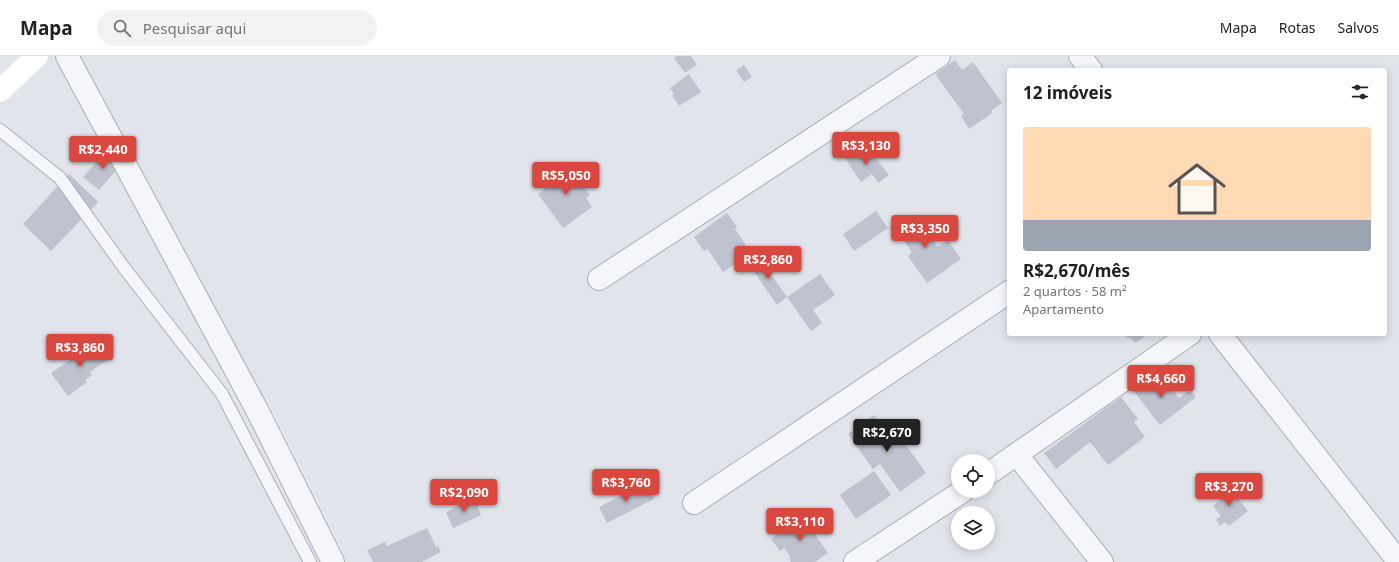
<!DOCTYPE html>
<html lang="pt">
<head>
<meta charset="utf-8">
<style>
  body { margin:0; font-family:"Noto Sans",sans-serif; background:#f2f2f2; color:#202124; height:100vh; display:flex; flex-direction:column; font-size:15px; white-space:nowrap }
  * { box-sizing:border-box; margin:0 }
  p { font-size:13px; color:#757577 }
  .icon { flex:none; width:22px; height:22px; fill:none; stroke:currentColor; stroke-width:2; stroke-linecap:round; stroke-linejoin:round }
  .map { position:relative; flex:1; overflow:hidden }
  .panel { position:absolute; left:1007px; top:12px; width:380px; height:268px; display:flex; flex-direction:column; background:#fff; border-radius:4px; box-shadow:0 2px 10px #0003 }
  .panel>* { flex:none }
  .buttons { position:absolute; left:951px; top:398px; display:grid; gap:8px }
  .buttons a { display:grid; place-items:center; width:44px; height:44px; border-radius:50%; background:#fff; box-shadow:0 2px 10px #0003; font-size:20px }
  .price { position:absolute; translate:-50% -34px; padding:0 9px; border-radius:4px; background:#d9473f; color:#fff; font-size:13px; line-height:26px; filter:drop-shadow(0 1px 2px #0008) }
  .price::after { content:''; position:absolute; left:50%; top:24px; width:12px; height:9px; margin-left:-6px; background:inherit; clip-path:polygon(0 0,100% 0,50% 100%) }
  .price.active { background:#222; color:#fff }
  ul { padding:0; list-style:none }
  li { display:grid; align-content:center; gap:8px; height:212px; padding:0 16px }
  li span { display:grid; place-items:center; height:124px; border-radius:4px; color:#555 }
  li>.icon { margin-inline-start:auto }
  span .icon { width:72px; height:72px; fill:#fffc; stroke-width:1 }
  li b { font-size:17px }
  h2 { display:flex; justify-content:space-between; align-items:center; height:48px; padding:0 16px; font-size:17px }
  header { display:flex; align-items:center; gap:24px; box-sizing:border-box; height:56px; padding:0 20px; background:#fff; border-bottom:1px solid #e0e0e0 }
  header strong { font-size:19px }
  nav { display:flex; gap:22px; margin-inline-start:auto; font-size:14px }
  .search { width:280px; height:36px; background:#f2f2f2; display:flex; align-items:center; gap:10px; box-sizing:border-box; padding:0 14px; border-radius:22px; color:#757577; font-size:15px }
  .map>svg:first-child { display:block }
  .building { fill:#bfc2cf }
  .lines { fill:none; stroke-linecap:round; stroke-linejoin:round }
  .lane-casing { stroke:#aaadba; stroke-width:14 }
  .street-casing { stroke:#aaadba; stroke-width:24 }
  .lane { stroke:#f5f6f9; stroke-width:12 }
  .street { stroke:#f5f6f9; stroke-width:22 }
  .secondary { stroke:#fff; stroke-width:22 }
</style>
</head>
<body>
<header>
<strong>Mapa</strong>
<div class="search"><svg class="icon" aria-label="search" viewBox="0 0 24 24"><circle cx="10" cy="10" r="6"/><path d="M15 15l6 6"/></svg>Pesquisar aqui</div>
<nav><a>Mapa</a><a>Rotas</a><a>Salvos</a></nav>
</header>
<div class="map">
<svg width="1399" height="506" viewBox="0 0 1399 506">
  <rect width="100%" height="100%" fill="#e2e4ec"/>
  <!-- building -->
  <g class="building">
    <path d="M677,0H691L697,9L685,17L674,2Z"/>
    <path d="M955,4L962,14L973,6L1002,47L991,55L992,57L969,73L961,60L964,58L935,18Z"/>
    <path d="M744,9L752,21L744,26L736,14Z"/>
    <path d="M689,18L701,36L679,50L672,39L674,38L670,32Z"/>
    <path d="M108,93L123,106L99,134L83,121Z"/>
    <path d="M857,93L863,102L871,96L889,119L878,127L872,118L861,126L845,102Z"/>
    <path d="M566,105L590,139L586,142L592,151L563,172L538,138L560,122L554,114Z"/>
    <path d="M69,118L98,146L51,195L23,168Z"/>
    <path d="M876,155L888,172L854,195L843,178Z"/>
    <path d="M727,157L737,171L735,173L751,197L723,216L708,193L704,195L694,181Z"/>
    <path d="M916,158L924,168L922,170L938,191L948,184L961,203L927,227L908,200L912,196L897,175L893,178L889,172L902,163L905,166Z"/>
    <path d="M758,200L787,241L777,249L748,207Z"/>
    <path d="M820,218L835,239L813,254L822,267L811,275L787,241Z"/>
    <path d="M1125,278H1148L1135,287L1130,281L1128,283Z"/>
    <path d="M95,287L100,293L105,290L111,299L106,302L107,304L90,316L92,319L85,324L87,326L68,340L51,317Z"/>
    <path d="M1154,318L1161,326L1159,327L1166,336L1171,332L1179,342L1190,334L1196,341L1160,369L1132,333Z"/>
    <path d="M1121,341L1138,363L1134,366L1145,381L1108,409L1090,386L1056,413L1044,397Z"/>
    <path d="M874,359L891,383L898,378L926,417L900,436L880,408L873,413L848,378Z"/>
    <path d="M874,415L891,439L856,463L840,439Z"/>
    <path d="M646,427L654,443L607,467L599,451Z"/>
    <path d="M1227,429L1248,455L1229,470L1225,466L1220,470L1216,464L1221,460L1213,450L1221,443L1217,437Z"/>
    <path d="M474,442L481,459L453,472L446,456Z"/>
    <path d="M804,459L813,471L811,473L828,497L815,506H791L789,503L791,502L784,492L780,495L771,483Z"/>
    <path d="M427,472L436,491L438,490L441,496L422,506H373L367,494L385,486L387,490Z"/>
  </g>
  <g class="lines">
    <!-- lane casing -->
    <g class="lane-casing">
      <path id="lane" d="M0,74L60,122L125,213L222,338L310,506"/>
    </g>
    <!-- street casing -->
    <g class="street-casing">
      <g id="street">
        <path d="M67,0L257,354L333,506"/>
        <path d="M1080,0L1091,14"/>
        <path d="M599,223L939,0"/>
        <path d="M1220,278L1399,506"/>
        <path d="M1017,399L1102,506"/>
        <path d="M988,418L1190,278"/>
        <path d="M694,447L1009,236"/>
        <path d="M855,506L963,435"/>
      </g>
    </g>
    <!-- lane -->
    <use href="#lane" class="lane"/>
    <!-- street -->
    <use href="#street" class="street"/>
    <!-- secondary -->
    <path class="secondary" d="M0,35L37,0"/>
  </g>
</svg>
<div class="buttons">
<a><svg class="icon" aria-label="locate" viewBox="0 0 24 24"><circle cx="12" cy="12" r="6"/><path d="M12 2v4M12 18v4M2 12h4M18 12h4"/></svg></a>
<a><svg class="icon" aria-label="layers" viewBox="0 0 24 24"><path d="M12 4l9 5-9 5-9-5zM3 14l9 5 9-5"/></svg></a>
</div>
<b class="price" style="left:866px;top:110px">R$3,130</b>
<b class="price" style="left:103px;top:114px">R$2,440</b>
<b class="price" style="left:566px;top:140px">R$5,050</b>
<b class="price" style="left:925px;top:193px">R$3,350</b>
<b class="price" style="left:768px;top:224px">R$2,860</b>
<b class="price" style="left:80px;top:312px">R$3,860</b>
<b class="price" style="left:1161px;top:343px">R$4,660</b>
<b class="price active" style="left:887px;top:397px">R$2,670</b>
<b class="price" style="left:626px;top:447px">R$3,760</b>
<b class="price" style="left:1229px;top:451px">R$3,270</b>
<b class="price" style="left:464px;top:457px">R$2,090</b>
<b class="price" style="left:800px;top:486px">R$3,110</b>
<section class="panel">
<h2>12 imóveis<svg class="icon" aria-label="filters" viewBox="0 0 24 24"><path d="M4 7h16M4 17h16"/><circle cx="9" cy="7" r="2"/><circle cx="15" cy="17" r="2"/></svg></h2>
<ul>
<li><span style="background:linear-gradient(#ffd9b3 75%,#9aa5b1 0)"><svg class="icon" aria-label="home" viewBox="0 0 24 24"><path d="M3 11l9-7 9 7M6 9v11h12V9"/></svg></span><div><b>R$2,670/mês</b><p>2 quartos · 58 m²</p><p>Apartamento</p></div></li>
</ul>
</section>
</div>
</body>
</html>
